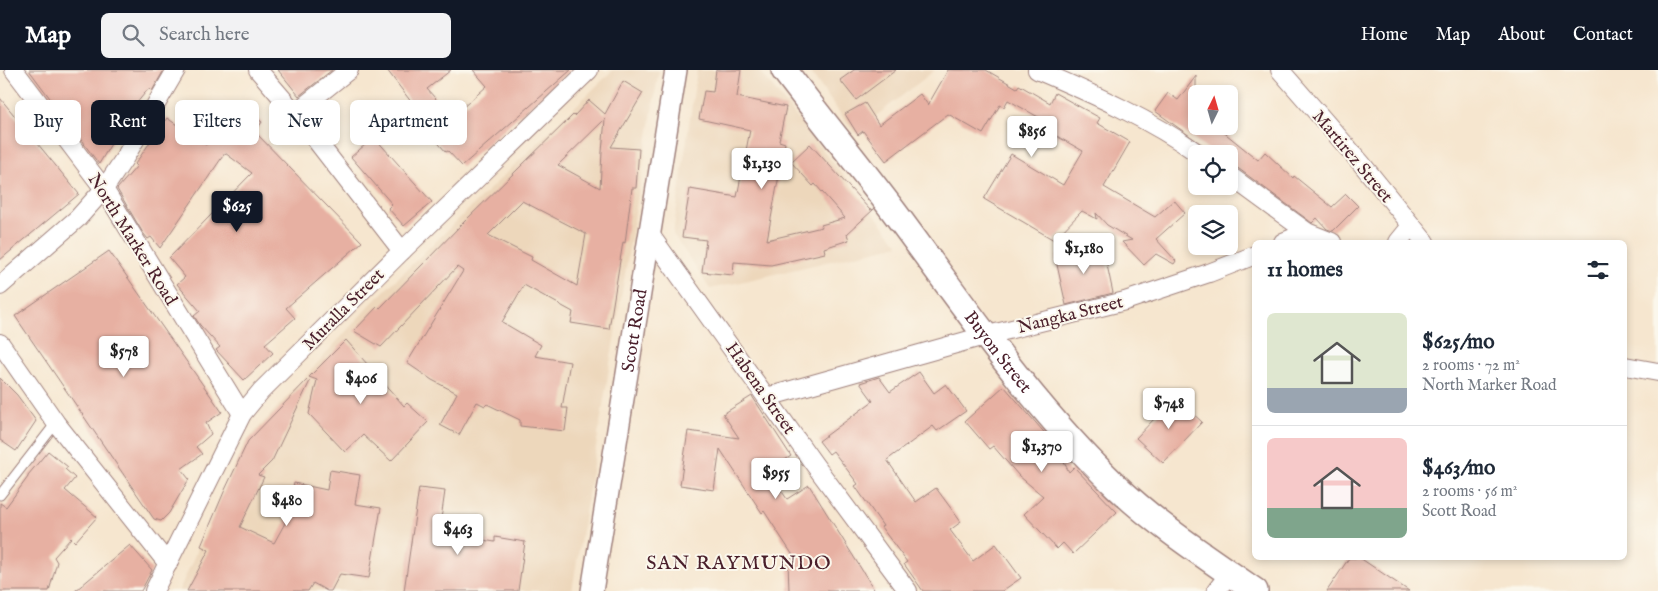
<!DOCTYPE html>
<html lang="en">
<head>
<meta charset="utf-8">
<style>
  body { margin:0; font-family:"IM FELL English",serif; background:#f2f2f3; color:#1f2937; height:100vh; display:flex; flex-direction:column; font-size:19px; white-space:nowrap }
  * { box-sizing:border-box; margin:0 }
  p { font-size:16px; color:#747a83 }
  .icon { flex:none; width:28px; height:28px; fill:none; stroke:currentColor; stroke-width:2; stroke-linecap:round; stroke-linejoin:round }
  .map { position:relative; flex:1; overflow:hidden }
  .drawer { position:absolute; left:1252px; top:170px; width:375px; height:320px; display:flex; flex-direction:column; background:#fff; border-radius:8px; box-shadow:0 2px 8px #0003 }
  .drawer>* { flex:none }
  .hud { position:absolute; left:15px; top:30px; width:475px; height:45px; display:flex; gap:10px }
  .needle { width:32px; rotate:5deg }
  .fabs { position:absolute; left:1188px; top:15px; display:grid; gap:10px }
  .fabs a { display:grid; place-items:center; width:50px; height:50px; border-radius:8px; background:#fff; box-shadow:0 2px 8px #0003; font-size:25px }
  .price { position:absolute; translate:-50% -42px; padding:0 11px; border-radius:5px; background:#fff; color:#222; font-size:16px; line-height:32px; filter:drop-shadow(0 1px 2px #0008) }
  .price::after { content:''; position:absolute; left:50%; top:30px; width:15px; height:11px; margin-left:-8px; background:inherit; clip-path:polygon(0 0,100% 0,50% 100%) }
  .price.selected { background:#111827; color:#fff }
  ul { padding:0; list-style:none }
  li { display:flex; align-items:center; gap:15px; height:125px; padding:0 15px }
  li+li { border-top:1px solid #e0e1e3 }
  li span { display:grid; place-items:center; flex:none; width:140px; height:100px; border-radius:8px; color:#555 }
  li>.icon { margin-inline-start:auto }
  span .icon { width:60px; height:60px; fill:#fffc; stroke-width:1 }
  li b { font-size:21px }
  h2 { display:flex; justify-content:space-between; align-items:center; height:60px; padding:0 15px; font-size:21px }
  .chip { padding:0 18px; border-radius:8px; background:#fff; box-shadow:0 2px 8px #0003; font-size:18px; line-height:45px }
  .chip.selected { background:#111827; color:#fff }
  header { display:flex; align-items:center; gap:30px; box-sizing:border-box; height:70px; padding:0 25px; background:#111827; color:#fff }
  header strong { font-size:24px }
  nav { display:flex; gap:28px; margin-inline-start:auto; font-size:18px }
  .search { width:350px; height:45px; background:#f2f2f3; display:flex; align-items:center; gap:12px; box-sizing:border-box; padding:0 18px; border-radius:8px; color:#747a83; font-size:19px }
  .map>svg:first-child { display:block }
  .built { fill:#edd7bb }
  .building { fill:#e7b0a2; fill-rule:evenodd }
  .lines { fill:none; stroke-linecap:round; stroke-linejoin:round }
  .service-casing { stroke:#a0827d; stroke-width:11 }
  .minor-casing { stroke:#a0827d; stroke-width:20 }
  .tertiary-casing { stroke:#a0827d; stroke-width:24 }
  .secondary-casing { stroke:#a0827d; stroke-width:28 }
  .service { stroke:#fff; stroke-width:9 }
  .minor { stroke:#fff; stroke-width:18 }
  .tertiary { stroke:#fff; stroke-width:21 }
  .secondary { stroke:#fff; stroke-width:25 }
  .labels { text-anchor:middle; stroke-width:4; stroke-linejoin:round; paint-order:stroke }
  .street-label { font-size:18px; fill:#4a1f2b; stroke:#fbf7ec }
  .quarter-label { font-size:20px; letter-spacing:1px; fill:#4a1f2b; stroke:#fbf7ec }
</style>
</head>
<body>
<header>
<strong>Map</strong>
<div class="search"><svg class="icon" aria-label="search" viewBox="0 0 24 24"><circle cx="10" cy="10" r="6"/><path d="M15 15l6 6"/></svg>Search here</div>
<nav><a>Home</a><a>Map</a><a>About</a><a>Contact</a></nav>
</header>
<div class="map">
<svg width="1658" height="521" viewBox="0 0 1658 521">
  <rect width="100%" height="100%" fill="#fbf7ec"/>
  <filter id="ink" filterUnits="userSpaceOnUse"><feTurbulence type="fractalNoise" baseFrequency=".02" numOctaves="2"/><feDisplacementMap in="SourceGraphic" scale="10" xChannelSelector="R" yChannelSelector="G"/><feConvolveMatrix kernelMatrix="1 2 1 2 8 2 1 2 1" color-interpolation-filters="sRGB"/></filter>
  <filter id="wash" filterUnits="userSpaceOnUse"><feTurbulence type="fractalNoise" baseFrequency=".0096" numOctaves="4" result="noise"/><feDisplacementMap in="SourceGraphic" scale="20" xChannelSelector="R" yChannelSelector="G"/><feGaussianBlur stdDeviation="1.12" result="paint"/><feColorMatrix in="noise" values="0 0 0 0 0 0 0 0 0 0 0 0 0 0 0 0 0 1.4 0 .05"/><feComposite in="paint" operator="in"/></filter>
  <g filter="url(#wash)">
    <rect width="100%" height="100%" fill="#f6e6cf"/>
    <!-- built -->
    <g class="built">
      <path d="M613,0H659L572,521H179L244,374L372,233Z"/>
      <path d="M697,0H759L899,175L710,219L673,164Z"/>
      <path d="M809,0H935L854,63Z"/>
    </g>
    <g id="blocks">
      <!-- building -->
      <g class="building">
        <path d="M29,0H164L152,21L149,18L119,55L121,57L99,94Z"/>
        <path d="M278,0H332L299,26Z"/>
        <path d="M387,0H451L427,19L452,47L487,16L473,0H571L462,96L448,81L446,82L414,45L418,41Z"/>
        <path d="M716,0H741L737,27L786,37L779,71L785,73L767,170L822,157L821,155L845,148L815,114L813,116L791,92L810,74L870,140L874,139L847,164L849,170L824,178L825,183L771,195L734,192L733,205L702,202L706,170L682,167L690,119L737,127L750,60L699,49L704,21L713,22Z"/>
        <path d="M854,0H896L856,30L840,10Z"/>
        <path d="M948,0H986L1017,18L1019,15L1050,33L1055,23L1100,48L1097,53L1130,72L1104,117L1155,147L1174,130L1185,143L1156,169L1176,191L1174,194L1156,184L1144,195L1122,172L1132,170L1107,155L1096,143L1097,149L1082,141L1054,170L984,129L1011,84L1063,115L1083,81L1037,55L1040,48L1008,30L1004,37L1000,35L983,64L948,44L886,91L863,61L858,65L845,44L865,33L879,55L920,24L928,35Z"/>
        <path d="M1196,6V56H1216L1258,90L1265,82L1293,108L1294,106L1332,137L1346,124L1358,136L1333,161L1327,159L1317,148L1312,153L1235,96L1229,95V84H1215L1155,41L1168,23L1178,30Z"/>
        <path d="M623,11L643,23L611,77L639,79L636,118H632L625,173L623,172L609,259L571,253L573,242L524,215L502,252L541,275L535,286L570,292L562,338H568L565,361L520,356V350L487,334L485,336L477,332L459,365L440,355L457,323L432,310L407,293L463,201L457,197L381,277L354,261L378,236L380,238L463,153L573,45L574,46L589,30L605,44ZM605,49L602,82L600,118L558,95ZM522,131L586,164L577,216L531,190L532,187L488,165Z"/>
        <path d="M0,28L79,124L0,190Z"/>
        <path d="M235,33L262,52L255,62L362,172L286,238L295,248L265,274L273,283L244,310L216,280L220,277L200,255L194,246L200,241L177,214L185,207L169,188L252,103L225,83L160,178L151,167L148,169L143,163L117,119L137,96L135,94L167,48L206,75Z"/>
        <path d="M374,67L432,132L404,156L388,138L392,134L351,87Z"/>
        <path d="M1103,176L1113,223L1066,235L1055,186Z"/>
        <path d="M109,181L222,342L206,353L211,364L196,377L202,384L181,399L189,409L169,443L161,451L154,449L15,246Z"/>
        <path d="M346,270L404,336L407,333L428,352L391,391L363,365L345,382L309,344L317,310L309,307Z"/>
        <path d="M919,302L934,323L946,314L966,341L937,361L933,356L887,390L916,432L936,418L961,452L950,460L973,491L996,474L1021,508L1002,521H923L904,494L907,492L881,457L883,456L855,416L858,414L833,381L829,384L819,371L873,331L860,313L879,307L890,322Z"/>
        <path d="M0,308L17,325L36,351L16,381L0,370Z"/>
        <path d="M308,309L310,311L272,391L258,405L264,407L240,457L274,473L285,453L294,413L327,420L330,400L360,405L355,434L381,438L369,508L340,504L331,521H327L313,513L308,521H187L209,480L201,476L224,422L248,371Z"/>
        <path d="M1004,316L1055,375L1069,402L1074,397L1117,442L1073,484L1063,473L1057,479L1024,444L1043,426L1019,406L993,376L989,379L965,351Z"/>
        <path d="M752,326L791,386L768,401L787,429L809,415L875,521H789L788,491L794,487L764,441L762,443L720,379L714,420L680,415L688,361L739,368L723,344Z"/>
        <path d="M1175,327L1202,352L1163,393L1136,368Z"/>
        <path d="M48,381L68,397L65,399L75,408L65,420L97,447L75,472L71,468L54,487L57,492L49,521H0V433L6,437L28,407V405Z"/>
        <path d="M419,418L445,421L439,463L495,472V467L525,472L518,521H404Z"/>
        <path d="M130,475L152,500L141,521H75Z"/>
        <path d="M1349,488H1360L1409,521H1327Z"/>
      </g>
    </g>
  </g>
  <g filter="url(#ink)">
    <use href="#blocks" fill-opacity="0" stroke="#a0827d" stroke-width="1"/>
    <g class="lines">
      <!-- service casing -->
      <g class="service-casing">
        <path id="service" d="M0,425L56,353"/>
      </g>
      <!-- minor casing -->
      <g class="minor-casing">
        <g id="minor">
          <path d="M14,0L104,119L242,344"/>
          <path d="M258,0L295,43L402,181"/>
          <path d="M1037,0C1093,24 1150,49 1199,84"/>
          <path d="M1280,0L1361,93L1425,172"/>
          <path d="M295,43L349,0"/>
          <path d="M1229,105L1307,162L1332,172"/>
          <path d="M649,163L814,394L908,521"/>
          <path d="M1283,172L1307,162"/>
          <path d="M1398,172L1411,156"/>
          <path d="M0,216L78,148L104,119L124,89L176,0"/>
          <path d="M0,273L56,353L168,494"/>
          <path d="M1625,296L1658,302"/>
          <path d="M767,327L984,266L1125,231L1209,203L1255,185"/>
          <path d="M154,521L242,344L261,321L402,181L589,0"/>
          <path d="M1216,521L1230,503"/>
        </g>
      </g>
      <!-- tertiary casing -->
      <g class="tertiary-casing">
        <g id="tertiary">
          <path id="s1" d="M592,521L676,0"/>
        </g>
      </g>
      <!-- secondary casing -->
      <g class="secondary-casing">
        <g id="secondary">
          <path id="s2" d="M784,0C820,48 859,95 895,143C965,237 1031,335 1116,416C1158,456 1208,488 1255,521"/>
        </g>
      </g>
      <!-- service -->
      <use href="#service" class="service"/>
      <!-- minor -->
      <use href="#minor" class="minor"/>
      <!-- tertiary -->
      <use href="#tertiary" class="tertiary"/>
      <!-- secondary -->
      <use href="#secondary" class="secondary"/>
    </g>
  </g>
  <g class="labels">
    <!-- street labels -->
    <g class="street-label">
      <text transform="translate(1353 86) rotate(50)" y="6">Martirez Street</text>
      <text transform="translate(133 169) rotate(58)" y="6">North Marker Road</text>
      <text transform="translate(343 239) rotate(-45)" y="6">Muralla Street</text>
      <text transform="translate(1070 244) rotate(-14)" y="6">Nangka Street</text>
      <text dy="6" stroke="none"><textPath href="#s1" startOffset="264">Scott Road</textPath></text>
      <text dy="6" stroke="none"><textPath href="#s2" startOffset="354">Buyon Street</textPath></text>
      <text transform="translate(761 318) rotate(55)" y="6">Habena Street</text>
    </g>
    <!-- quarter labels -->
    <g class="quarter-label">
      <text x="739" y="499">SAN RAYMUNDO</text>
    </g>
  </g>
</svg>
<div class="fabs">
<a><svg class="needle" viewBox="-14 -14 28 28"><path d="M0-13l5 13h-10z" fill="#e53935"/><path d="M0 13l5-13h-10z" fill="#747a83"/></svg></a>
<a><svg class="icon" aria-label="locate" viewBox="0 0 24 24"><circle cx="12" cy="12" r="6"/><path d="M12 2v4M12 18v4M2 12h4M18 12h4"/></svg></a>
<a><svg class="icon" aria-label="layers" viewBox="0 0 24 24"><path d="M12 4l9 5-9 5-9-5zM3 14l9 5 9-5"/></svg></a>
</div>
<b class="price" style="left:1032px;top:88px">$856</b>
<b class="price" style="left:762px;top:120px">$1,130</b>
<b class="price selected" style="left:237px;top:163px">$625</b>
<b class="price" style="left:1084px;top:205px">$1,180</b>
<b class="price" style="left:124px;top:308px">$578</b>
<b class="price" style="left:361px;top:335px">$406</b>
<b class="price" style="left:1169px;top:360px">$748</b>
<b class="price" style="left:1042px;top:403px">$1,370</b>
<b class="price" style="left:776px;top:430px">$955</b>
<b class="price" style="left:287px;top:457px">$480</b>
<b class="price" style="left:458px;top:486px">$463</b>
<div class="hud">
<a class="chip">Buy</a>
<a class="chip selected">Rent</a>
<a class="chip">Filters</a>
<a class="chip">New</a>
<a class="chip">Apartment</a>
</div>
<section class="drawer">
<h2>11 homes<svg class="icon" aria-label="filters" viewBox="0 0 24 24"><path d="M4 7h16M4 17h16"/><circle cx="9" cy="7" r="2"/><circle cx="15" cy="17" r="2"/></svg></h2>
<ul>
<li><span style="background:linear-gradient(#dfe7d0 75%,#9aa5b1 0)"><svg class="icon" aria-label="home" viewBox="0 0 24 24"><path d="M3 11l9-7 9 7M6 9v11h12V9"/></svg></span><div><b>$625/mo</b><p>2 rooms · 72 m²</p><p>North Marker Road</p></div></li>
<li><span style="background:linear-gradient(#f6c9c9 70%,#7fa58c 0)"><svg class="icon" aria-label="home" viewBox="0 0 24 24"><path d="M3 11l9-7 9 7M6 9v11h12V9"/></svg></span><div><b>$463/mo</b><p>2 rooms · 56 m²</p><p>Scott Road</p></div></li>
</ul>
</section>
</div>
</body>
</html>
